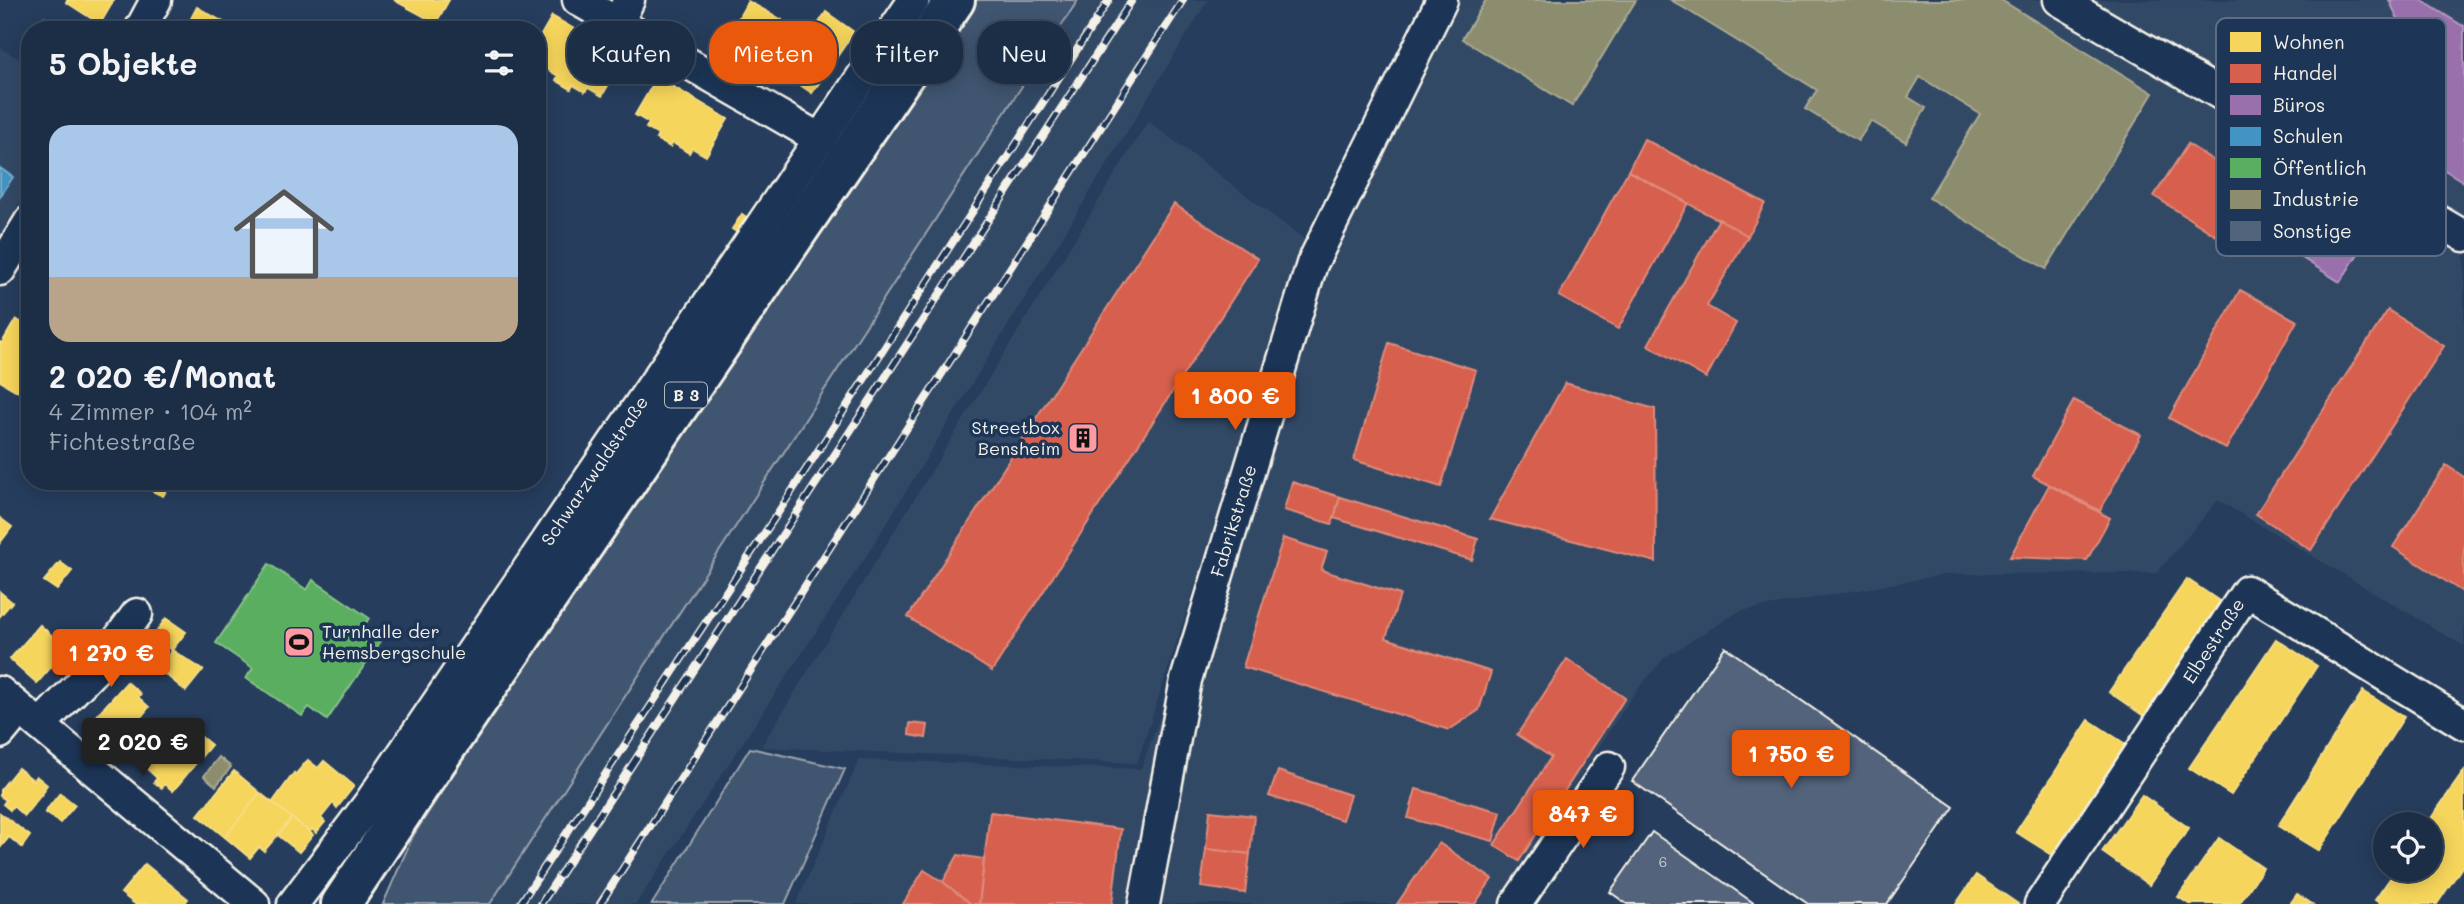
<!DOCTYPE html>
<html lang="de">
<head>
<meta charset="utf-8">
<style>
  body { margin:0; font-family:Mali,sans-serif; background:#25364d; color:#f1f3f6; height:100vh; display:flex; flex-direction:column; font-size:26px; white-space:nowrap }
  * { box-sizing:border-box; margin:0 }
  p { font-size:23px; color:#a0a8b3 }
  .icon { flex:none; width:38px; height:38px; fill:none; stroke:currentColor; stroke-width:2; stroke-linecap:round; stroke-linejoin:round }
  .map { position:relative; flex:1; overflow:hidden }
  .details { position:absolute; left:21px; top:21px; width:525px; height:469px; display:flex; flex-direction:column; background:#1c2e46; border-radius:28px; box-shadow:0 4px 18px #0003,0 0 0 2px #3a4a5f }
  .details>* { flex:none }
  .top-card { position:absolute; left:567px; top:21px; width:665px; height:63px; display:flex; gap:14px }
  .tools { position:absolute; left:2373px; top:812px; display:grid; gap:14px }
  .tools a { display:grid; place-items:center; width:70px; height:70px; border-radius:50%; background:#1c2e46; box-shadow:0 4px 18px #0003,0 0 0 2px #3a4a5f; font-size:35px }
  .price { position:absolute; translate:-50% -60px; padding:0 16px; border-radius:7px; background:#ea580c; color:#fff; font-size:23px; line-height:46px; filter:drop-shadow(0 2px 4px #0008) }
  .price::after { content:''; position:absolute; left:50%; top:42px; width:21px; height:16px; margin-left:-10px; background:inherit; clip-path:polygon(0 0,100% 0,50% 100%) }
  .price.selected { background:#222; color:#fff }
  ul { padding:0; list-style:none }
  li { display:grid; align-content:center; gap:14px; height:371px; padding:0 28px }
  li span { display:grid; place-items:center; height:217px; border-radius:21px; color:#555 }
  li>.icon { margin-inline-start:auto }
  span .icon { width:126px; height:126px; fill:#fffc; stroke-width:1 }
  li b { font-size:30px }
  h2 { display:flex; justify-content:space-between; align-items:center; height:84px; padding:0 28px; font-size:30px }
  .tag { padding:0 24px; border-radius:28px; background:#1c2e46; box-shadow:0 4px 18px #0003,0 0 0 2px #3a4a5f; font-size:24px; line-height:63px }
  .tag.selected { background:#ea580c; color:#fff }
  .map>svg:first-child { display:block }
  .built { fill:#334966 }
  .green { fill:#40546f; stroke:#9aa2ac; stroke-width:2 }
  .homes { fill:#f6d55c; stroke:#f5dd86; stroke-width:2 }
  .shops { fill:#d6604d; stroke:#df8c7c; stroke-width:2 }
  .offices { fill:#9970ab; stroke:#b497bd; stroke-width:2 }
  .schools { fill:#4393c3; stroke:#78afce; stroke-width:2 }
  .public { fill:#5aae61; stroke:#88c28a; stroke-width:2 }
  .industry { fill:#8c8c6e; stroke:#abaa93; stroke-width:2 }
  .building { fill:#52647b; stroke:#f4f1e8; stroke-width:2 }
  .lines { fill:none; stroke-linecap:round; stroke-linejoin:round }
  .minor-casing { stroke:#f4f1e8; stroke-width:35 }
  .major-casing { stroke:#f4f1e8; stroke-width:44 }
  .minor { stroke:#1d3557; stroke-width:30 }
  .major { stroke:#1d3557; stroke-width:38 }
  .rail-casing { stroke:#f4f1e8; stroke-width:8 }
  .rail { stroke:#1d3557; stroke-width:5; stroke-dasharray:16; stroke-linecap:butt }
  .labels { text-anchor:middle; stroke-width:7; stroke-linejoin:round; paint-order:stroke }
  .number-label { font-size:14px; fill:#cccecd }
  .shield { fill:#1d3557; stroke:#b4b9bc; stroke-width:2 }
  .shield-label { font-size:16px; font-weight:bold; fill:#f4f1e8 }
  .poi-label { font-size:18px; fill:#f4f1e8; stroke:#1d3557; text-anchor:end }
  .street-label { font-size:18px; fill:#f4f1e8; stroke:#1d3557 }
  .key { fill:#1d3557; stroke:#5e6d82; stroke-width:2 }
  .key-label { font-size:19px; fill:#f4f1e8 }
</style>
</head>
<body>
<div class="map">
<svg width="2464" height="904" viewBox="0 0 2464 904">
  <rect width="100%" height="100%" fill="#263d5d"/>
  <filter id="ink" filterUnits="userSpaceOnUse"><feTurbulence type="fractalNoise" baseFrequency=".0143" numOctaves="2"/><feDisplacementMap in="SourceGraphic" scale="14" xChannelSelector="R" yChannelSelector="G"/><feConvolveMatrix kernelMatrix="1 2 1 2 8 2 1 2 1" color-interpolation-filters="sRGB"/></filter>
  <g filter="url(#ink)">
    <!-- built -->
    <g class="built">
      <path d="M1078,0H1208L865,558L636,904H490Z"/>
      <path d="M1445,0H2464V646L2218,500L2157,573L1948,574L1740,611L1665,657L1633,695L1496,904H796L859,760L1141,769L1324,267Z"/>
      <path d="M0,48L30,65V185L0,235Z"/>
      <path d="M1148,121L1313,246L1278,332L1137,763L761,747Z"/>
    </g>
    <!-- green -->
    <g class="green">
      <path d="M976,0H1078L490,904H383L413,836L609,535Z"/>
      <path d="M750,748L845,769L785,904H652Z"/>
    </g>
    <!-- homes -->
    <g class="homes">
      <path d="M67,0H114L100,24L66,2Z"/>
      <path d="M394,0H449L436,23Z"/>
      <path d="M748,1L782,20L758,62L725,42Z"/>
      <path d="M197,7L234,28V30H185Z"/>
      <path d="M826,12L854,32L812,93L784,74L794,59L789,55L806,31L811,35Z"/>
      <path d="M552,16L624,58L602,96L588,88L585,92L573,85L571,89L556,80L558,76L542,66L545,62L537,57V42Z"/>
      <path d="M44,17L56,24L54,26L60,30H40L38,28Z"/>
      <path d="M657,77L728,119L706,156L692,148L689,153L673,143L670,147L656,139L658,135L646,128L649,123L635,115Z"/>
      <path d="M742,214L751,220L741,235L732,229Z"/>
      <path d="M16,319L30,328V392L27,397L0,381V342L2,343Z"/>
      <path d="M130,481H172L163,496Z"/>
      <path d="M0,518L12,527L0,543Z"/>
      <path d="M60,562L72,571L57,590L44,581Z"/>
      <path d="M2187,579L2228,607L2150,720L2109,692Z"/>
      <path d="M0,592L12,602L0,616Z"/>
      <path d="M166,618L186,632L172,650L152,638Z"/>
      <path d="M40,625L67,649L37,683L10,659Z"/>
      <path d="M2276,639L2317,666L2231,795L2189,768Z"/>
      <path d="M172,650L203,670L186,691L160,670Z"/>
      <path d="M127,682L141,694L138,697L149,707L117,747L90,723Z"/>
      <path d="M2363,691L2404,717L2319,851L2278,826Z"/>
      <path d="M2089,720L2130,747L2057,858L2016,832Z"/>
      <path d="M183,722L211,745L173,791L165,784L162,788L154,782L157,778L145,767Z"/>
      <path d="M308,760L318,768L324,761L354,786L337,808L333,803L321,818L325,822L316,833L312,829L309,833L272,803L294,773L295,775Z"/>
      <path d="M18,768L33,780L36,776L47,785L44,789L45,790L24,816L13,806L10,810L3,804L6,800L0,796V790Z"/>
      <path d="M234,771L260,793L225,837L198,815Z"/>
      <path d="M2464,771V864L2437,904H2381L2375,900L2396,870H2431V824H2427Z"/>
      <path d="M60,793L75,805L60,823L45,812Z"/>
      <path d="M260,793L292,818L264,851L259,847L250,858L225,837Z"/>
      <path d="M2142,795L2189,828L2149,885L2102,852Z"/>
      <path d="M0,813L30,836L22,847L9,837L0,848Z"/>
      <path d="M292,818L313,835L299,852L278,835Z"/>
      <path d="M2219,838L2263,868L2239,904H2189L2178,897Z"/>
      <path d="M145,864L188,899L184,904H135L121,893Z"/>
      <path d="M1976,875L2018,904H1956Z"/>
      <path d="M2297,894L2312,904H2290Z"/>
    </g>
    <!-- shops -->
    <g class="shops">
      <path d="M1644,139L1765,203L1748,236L1628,171Z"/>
      <path d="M2188,144L2270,197L2237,249L2154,196Z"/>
      <path d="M1628,171L1688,203L1618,329L1559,296Z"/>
      <path d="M1174,204L1258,259L992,671L908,617Z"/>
      <path d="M1719,219L1748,236L1707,306L1736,323L1706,378L1648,345Z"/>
      <path d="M2240,290L2297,321L2226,449L2169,418Z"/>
      <path d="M2388,310L2444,346L2311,550L2256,514Z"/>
      <path d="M1389,343L1476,370L1441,487L1354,460Z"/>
      <path d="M1565,383L1655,409L1656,562L1490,519Z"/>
      <path d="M2074,400L2141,435L2100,511L2033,476Z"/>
      <path d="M2446,465L2464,477V593L2393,547Z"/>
      <path d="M1292,482L1340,497L1332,524L1284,510Z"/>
      <path d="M2049,485L2110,518L2087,560L2010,557Z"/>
      <path d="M1340,497L1478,539L1472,560L1334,518Z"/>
      <path d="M1283,538L1327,552L1321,570L1400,595L1386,638L1491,672L1479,710L1449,730L1243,667Z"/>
      <path d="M1567,659L1625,698L1519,861L1494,845L1551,757L1517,735Z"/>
      <path d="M910,723L928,725L926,738L909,735Z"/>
      <path d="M1278,771L1350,795L1342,820L1269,796Z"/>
      <path d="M1416,789L1501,812L1493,841L1408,818Z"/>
      <path d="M1210,811L1254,816L1250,854L1206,849Z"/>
      <path d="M990,812L1121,829L1112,904H979Z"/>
      <path d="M1439,843L1492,879L1475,904H1397Z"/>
      <path d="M1206,849L1250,854L1245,893L1201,887Z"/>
      <path d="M958,855L984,859L979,904H971L943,882Z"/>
      <path d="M924,870L943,882L971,904H903Z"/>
    </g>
    <!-- offices -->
    <g class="offices">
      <path d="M2389,0H2421L2463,26L2464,24V182L2393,138L2428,82Z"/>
      <path d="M2310,190L2373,230L2340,282L2277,242Z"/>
    </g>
    <!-- schools -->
    <path class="schools" d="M0,168L13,177L0,197Z"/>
    <!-- public -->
    <path class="public" d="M269,564L307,590L313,580L369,618L363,628L381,641L327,720L309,707L302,716L246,678L253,668L216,643Z"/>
    <!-- industry -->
    <g class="industry">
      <path d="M1486,0H1636L1572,106L1462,39Z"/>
      <path d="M1671,0H2001L2153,93L2046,269L1929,198L1980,114L1920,77L1908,97L1926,108L1906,142L1871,121L1858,141L1805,109L1817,90Z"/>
      <path d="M142,730L162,746L145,767L126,750Z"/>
      <path d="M219,757L231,767L216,786L204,776Z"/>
    </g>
    <!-- building -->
    <g class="building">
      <path d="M1725,647L1954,807L1887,904H1808L1632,781Z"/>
      <path d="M1652,832L1755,904H1627L1610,892Z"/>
    </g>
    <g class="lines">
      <!-- minor casing -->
      <g class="minor-casing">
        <g id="minor">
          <path d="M578,0L820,139"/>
          <path d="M2059,0L2464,236"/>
          <path d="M618,23L629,0"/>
          <path d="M140,30L156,0"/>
          <path d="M0,270L30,221"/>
          <path d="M0,692L254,904"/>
          <path d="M40,725L100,664L137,614"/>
          <path d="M0,733L20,709"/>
          <path d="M293,904L370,802L914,0"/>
          <path d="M1144,904L1186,680L1312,264L1442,0"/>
          <path d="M1516,904L1609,767"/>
          <path d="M2040,904L2247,591L2464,724"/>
        </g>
      </g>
      <!-- major casing -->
      <g class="major-casing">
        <path id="major" d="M341,904L417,790L955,0"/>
      </g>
      <!-- minor -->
      <use href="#minor" class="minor"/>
      <!-- major -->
      <use href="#major" class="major"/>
      <!-- rail casing -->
      <g class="rail-casing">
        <g id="rail">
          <path d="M520,904L783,505L1109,0"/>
          <path d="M541,904L1132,0"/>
          <path d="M600,904L1183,0"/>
        </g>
      </g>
      <!-- rail -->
      <use href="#rail" class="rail"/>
    </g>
  </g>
  <!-- icons -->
  <defs>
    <g id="building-square" transform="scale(1.575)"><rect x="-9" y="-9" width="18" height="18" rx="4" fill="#ff9aa2" stroke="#1d3557"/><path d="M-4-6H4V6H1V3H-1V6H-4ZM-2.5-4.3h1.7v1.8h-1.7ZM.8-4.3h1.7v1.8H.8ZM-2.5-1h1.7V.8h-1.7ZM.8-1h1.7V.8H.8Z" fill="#111"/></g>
    <g id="stadium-square" transform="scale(1.575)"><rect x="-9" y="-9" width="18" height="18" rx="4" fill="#ff9aa2" stroke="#1d3557"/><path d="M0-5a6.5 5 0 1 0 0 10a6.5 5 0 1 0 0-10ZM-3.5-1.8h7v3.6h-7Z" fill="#111"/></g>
  </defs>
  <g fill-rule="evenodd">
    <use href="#building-square" x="1083" y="438"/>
    <use href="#stadium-square" x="299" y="642"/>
  </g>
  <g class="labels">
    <!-- number labels -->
    <g class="number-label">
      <text x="1663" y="867">6</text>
    </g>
    <!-- shield labels -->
    <rect class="shield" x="665" y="382.5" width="42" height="25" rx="5"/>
    <g class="shield-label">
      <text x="686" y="401">B 3</text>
    </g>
    <!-- poi labels -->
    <g class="poi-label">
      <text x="1060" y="434">Streetbox<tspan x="1060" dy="21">Bensheim</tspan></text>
      <text x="322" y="638" text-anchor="start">Turnhalle der<tspan x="322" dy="21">Hemsbergschule</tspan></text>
    </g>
    <!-- street labels -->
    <g class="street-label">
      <text transform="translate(595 471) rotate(-56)" y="6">Schwarzwaldstraße</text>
      <text transform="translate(1234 521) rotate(-73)" y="6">Fabrikstraße</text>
      <text transform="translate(2214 641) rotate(-57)" y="6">Elbestraße</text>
    </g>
  </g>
  <!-- legend -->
  <rect x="2216" y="18" width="230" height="238" rx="10" class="key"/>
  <rect x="2230" y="32" width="31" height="20" fill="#f6d55c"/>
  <rect x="2230" y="64" width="31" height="19" fill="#d6604d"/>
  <rect x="2230" y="95" width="31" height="20" fill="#9970ab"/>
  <rect x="2230" y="127" width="31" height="19" fill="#4393c3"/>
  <rect x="2230" y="158" width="31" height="20" fill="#5aae61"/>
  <rect x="2230" y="190" width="31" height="19" fill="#8c8c6e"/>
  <rect x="2230" y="221" width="31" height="20" fill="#52647b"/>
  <g class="key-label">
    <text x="2273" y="49">Wohnen</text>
    <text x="2273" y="80">Handel</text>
    <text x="2273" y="112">Büros</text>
    <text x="2273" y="143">Schulen</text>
    <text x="2273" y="175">Öffentlich</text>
    <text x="2273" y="206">Industrie</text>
    <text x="2273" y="238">Sonstige</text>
  </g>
</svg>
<div class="tools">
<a><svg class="icon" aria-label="locate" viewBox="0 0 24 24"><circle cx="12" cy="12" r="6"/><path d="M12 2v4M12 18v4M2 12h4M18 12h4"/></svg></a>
</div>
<b class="price" style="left:1235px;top:432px">1 800 €</b>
<b class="price" style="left:111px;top:689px">1 270 €</b>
<b class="price selected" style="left:143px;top:778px">2 020 €</b>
<b class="price" style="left:1791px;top:790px">1 750 €</b>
<b class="price" style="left:1583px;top:850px">847 €</b>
<div class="top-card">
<a class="tag">Kaufen</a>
<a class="tag selected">Mieten</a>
<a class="tag">Filter</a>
<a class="tag">Neu</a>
</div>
<section class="details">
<h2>5 Objekte<svg class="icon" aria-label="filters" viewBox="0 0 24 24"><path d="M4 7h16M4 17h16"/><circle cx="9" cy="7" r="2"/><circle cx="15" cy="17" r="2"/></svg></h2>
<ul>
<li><span style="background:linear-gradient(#a9c7e8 70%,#b9a48a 0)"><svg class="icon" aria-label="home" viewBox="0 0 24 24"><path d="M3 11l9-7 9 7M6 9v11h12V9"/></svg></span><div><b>2 020 €/Monat</b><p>4 Zimmer · 104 m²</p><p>Fichtestraße</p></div></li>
</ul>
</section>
</div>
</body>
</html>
